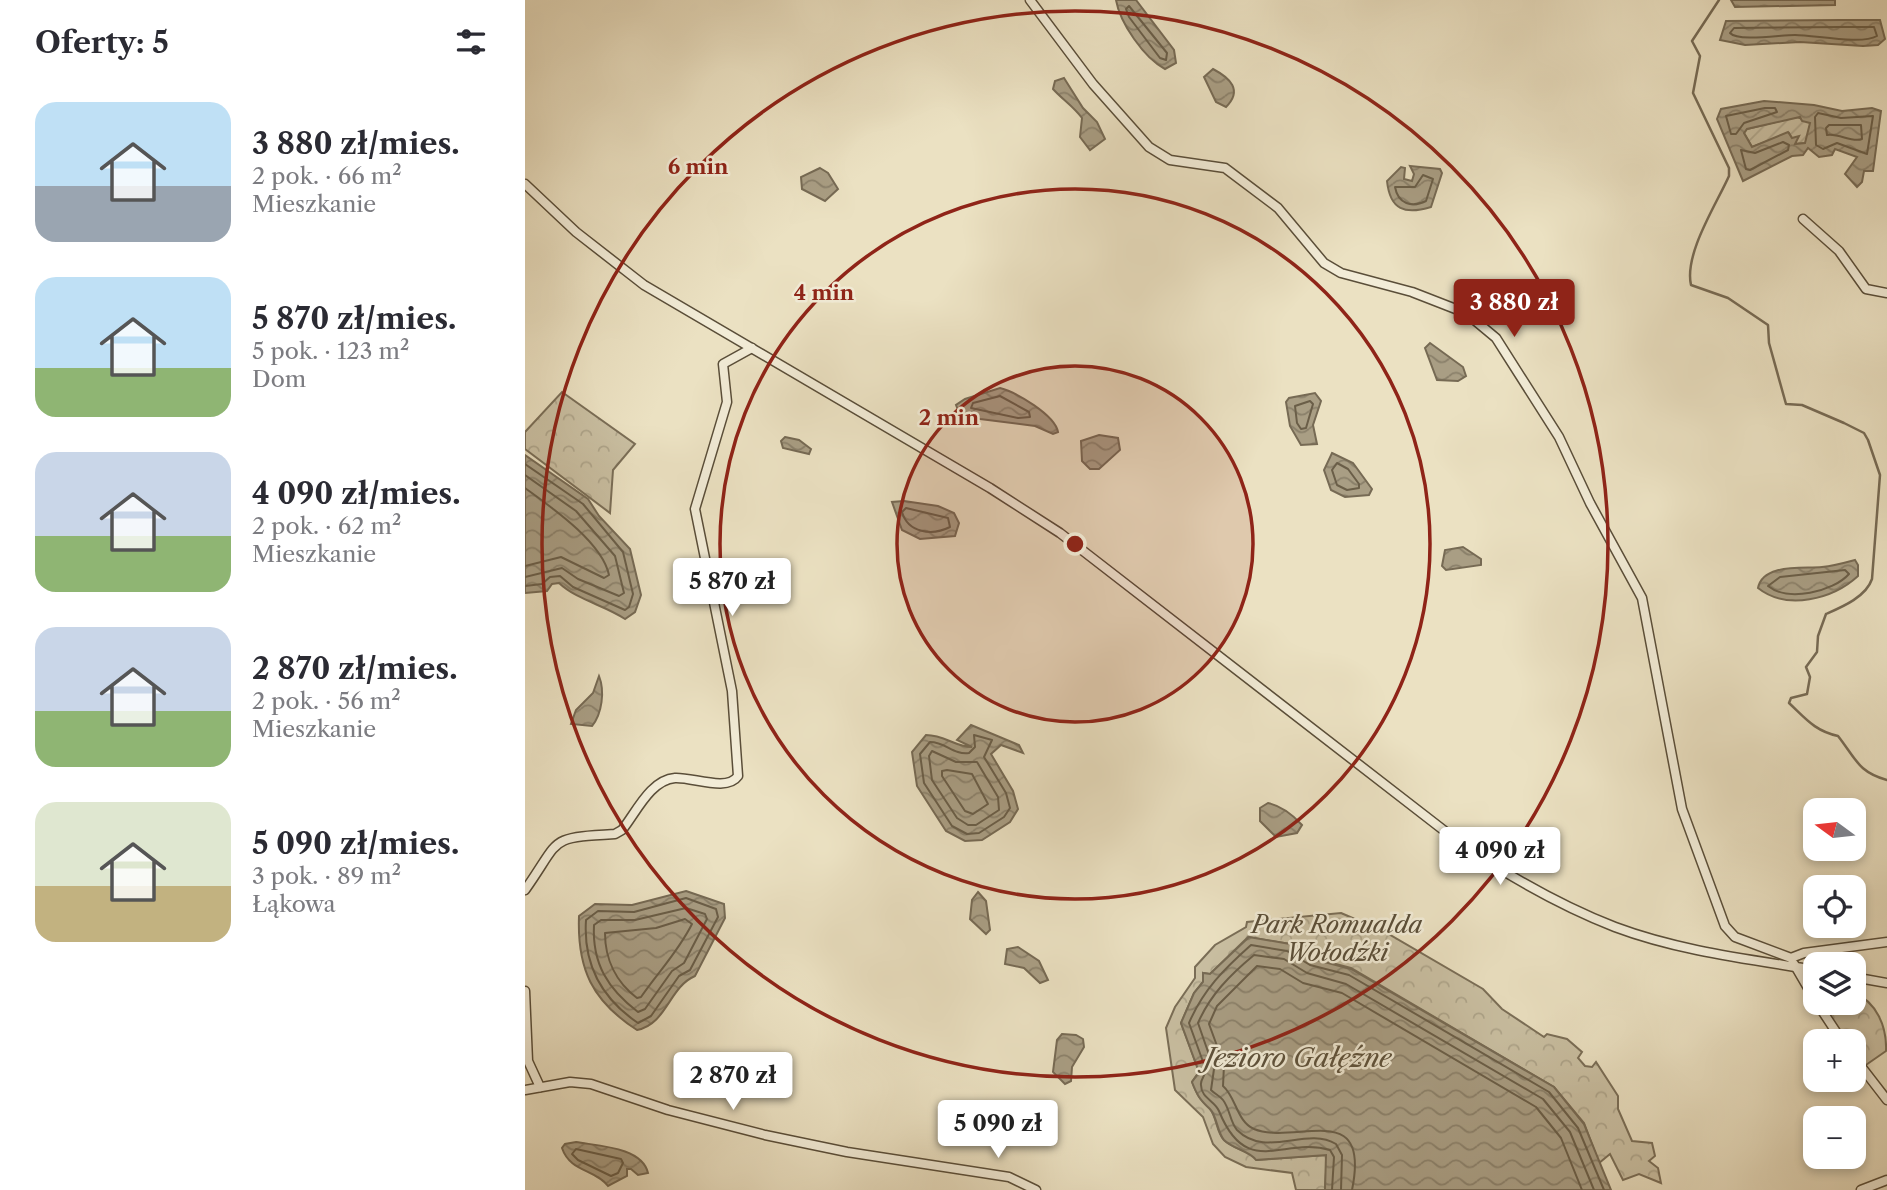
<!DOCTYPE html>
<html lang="pl">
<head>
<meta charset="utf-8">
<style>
  body { margin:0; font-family:"Libre Caslon Text",serif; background:#f2f2f3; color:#2b2b33; height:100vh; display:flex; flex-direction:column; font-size:26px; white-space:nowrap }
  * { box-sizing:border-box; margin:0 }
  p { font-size:23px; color:#7c7c81 }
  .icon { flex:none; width:38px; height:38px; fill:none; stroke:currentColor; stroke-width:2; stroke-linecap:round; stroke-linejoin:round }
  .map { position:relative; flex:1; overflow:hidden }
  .side { display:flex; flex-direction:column; background:#fff; width:525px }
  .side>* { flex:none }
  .needle { width:46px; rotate:285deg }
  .buttons { position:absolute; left:1278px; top:798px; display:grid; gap:14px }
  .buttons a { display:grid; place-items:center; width:63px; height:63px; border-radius:14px; background:#fff; box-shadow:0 4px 10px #0003; font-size:35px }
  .price { position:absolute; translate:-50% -60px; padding:0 16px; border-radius:7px; background:#fff; color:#222; font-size:23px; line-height:46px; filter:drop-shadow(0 2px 4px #0008) }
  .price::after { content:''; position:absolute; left:50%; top:42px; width:21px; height:16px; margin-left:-10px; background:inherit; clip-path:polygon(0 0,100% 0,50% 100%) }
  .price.current { background:#8f2418; color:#fff }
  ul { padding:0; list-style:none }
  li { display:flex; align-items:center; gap:21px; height:175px; padding:0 35px }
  li span { display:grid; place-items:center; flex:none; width:196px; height:140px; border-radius:21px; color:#555 }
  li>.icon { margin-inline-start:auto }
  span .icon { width:84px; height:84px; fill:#fffc; stroke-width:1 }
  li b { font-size:30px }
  h2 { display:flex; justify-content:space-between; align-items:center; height:84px; padding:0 35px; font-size:30px }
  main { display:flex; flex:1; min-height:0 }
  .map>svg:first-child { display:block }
  .forest { fill:url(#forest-crowns); stroke:#7a6e57; stroke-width:2 }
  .garden { fill:url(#garden-furrows); stroke:#7a6e57; stroke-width:2 }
  .water { fill:url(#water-waves); stroke:#766a54; stroke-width:2; fill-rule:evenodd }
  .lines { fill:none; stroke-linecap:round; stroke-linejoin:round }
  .shore { stroke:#6a5e48; stroke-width:2 }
  .stream { stroke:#766a54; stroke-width:2.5 }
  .street-casing { stroke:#5a4e39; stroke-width:11 }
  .street { stroke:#f2ecd7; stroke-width:8 }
  .ring { fill:none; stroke:#8f2418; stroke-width:3.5 }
  .labels { text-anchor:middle; stroke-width:5; stroke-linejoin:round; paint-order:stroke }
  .park-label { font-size:24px; font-style:italic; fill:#5a4e39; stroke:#f2ecd7 }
  .water-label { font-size:26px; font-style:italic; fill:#5d513b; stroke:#f2ecd7 }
  .centre { fill:#8f2418; stroke:#f2ecd7; stroke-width:3.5 }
  .ring-label { font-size:21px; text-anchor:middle; font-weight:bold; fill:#8f2418; stroke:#f2ecd7; stroke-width:5; stroke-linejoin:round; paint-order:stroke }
</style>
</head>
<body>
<main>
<section class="side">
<h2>Oferty: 5<svg class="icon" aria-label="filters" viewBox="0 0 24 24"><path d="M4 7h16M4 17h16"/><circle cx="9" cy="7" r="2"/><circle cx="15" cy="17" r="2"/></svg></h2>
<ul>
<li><span style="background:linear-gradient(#bfe0f5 60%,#9aa5b1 0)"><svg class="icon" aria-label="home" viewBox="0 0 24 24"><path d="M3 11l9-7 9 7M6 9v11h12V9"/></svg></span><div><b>3 880 zł/mies.</b><p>2 pok. · 66 m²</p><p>Mieszkanie</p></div></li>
<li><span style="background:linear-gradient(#bfe0f5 65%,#8fb573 0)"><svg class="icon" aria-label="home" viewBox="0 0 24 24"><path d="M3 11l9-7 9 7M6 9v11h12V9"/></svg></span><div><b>5 870 zł/mies.</b><p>5 pok. · 123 m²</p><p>Dom</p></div></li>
<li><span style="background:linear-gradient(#c9d6e8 60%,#8fb573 0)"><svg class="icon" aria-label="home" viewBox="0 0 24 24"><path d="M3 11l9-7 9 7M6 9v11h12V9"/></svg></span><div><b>4 090 zł/mies.</b><p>2 pok. · 62 m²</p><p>Mieszkanie</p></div></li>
<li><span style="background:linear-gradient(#c9d6e8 60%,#8fb573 0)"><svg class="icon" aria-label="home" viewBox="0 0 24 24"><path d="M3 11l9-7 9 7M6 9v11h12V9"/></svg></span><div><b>2 870 zł/mies.</b><p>2 pok. · 56 m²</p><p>Mieszkanie</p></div></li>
<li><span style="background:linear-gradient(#dfe7d0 60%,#c2b280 0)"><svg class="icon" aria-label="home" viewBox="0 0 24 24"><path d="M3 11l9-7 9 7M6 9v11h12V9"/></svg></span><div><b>5 090 zł/mies.</b><p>3 pok. · 89 m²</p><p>Łąkowa</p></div></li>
</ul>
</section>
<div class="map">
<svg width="1362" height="1190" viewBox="0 0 1362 1190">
  <defs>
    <pattern id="forest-crowns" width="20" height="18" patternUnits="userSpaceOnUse" patternTransform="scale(1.75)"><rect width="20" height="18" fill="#cac0a3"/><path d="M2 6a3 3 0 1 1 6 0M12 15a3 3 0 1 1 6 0" fill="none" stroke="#aea58b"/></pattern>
    <pattern id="garden-furrows" width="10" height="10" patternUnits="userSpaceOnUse" patternTransform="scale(1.75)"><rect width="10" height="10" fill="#cac0a3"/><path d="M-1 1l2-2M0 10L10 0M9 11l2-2" fill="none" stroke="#aea58b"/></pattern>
    <pattern id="water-waves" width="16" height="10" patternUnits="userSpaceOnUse" patternTransform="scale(1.75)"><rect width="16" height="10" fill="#a99e84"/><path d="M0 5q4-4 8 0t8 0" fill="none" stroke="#8a806a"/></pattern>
  </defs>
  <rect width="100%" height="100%" fill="#ebe1c2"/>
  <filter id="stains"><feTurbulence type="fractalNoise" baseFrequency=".00286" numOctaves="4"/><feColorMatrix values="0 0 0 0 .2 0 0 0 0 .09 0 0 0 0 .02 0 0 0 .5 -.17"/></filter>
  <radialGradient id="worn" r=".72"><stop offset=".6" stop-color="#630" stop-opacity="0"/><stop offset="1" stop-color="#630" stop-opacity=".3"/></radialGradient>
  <!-- forest -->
  <g class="forest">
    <path d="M37,392L110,444L88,470L85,513L0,449V432Z"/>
    <path d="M816,913L860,932L958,989L977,1009L1019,1037L1022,1034L1042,1039L1057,1052L1053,1058L1060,1066L1067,1067L1071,1062L1093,1096V1109L1107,1141L1127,1143L1130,1156L1124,1161L1133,1168L1136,1183L1114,1174L1098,1180L1085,1154L1074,1163L1059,1123L1029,1087L826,968L788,958L765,944L723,937L685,974L678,973V982L669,993L656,1023L674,1072L667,1082C672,1095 675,1100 685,1109C692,1117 691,1132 699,1140C708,1149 725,1151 732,1160L802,1155L800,1190H771L767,1173L721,1167L700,1157L688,1144L678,1117L650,1090L641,1028L650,1007L670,978V967L690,945L721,927L722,922Z"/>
    <path d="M1328,992C1352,1002 1362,1027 1361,1051L1338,1067L1328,1055V1041H1318L1293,1003H1328Z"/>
  </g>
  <!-- garden -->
  <path class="garden" d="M1272,117L1286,122L1281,143L1270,144L1264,133L1227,147L1219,133L1222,129Z"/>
  <!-- water -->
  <g class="water">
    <path d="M591,0H611L649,50L651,63L640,69C619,58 595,23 591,0Z"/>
    <path d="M1206,0H1310V5L1210,7Z"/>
    <path d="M1316,20H1355L1360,39L1353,45L1338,46L1275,42L1220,45L1195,40L1201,21Z"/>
    <path d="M688,69C705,78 718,90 701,107L691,102L679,77Z"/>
    <path d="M539,78L558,108L572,122L580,139L565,150L555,137L557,118C548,106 538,100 528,89L530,81Z"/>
    <path d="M1239,101L1289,105L1317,111L1347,108L1356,111L1348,171H1339L1337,182L1332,187L1320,174L1332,157L1310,149L1307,155L1294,157L1283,148L1278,155L1267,156L1218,181L1192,119L1196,109ZM1275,117L1277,121L1285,123L1280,143L1270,144L1274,136L1267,138L1263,132L1227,147L1219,133L1222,129Z"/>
    <path d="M885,166L915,169L917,173L906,207C880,215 865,210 862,181L876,167L880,168L879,179L887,181L889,174Z"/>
    <path d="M295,168L303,173L313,189L300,201L277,189L276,177Z"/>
    <path d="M905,343L938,367L941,376L933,381L912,380L900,348Z"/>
    <path d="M475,388C491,392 530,415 533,432L528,434L510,426L455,419L433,410L431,405L440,399Z"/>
    <path d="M790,393L796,401L788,425L792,444L776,445L765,426L761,402L764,398Z"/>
    <path d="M574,435L593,438L595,450L574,469H565L557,461L556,441Z"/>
    <path d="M260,437L274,440L286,449L284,454L258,448L256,441Z"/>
    <path d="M807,453L828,463L847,489L844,495L820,497L806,490L799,470Z"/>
    <path d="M0,455L63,499L74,516L105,549L116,595L110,612L100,619C79,605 52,600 34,583L27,584L22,591L0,593Z"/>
    <path d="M379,501L413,506L429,513L434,523L430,536L395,539L377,530L367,502Z"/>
    <path d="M938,547L956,559V565L921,570L917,566L920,550Z"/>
    <path d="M1330,560L1333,565V576C1308,599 1262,611 1233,588C1238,563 1278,569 1297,567C1308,566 1319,563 1330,560Z"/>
    <path d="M74,676C80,691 77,714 67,726L46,724L51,710L68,693Z"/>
    <path d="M446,725L494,745L498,753L476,745L466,754L488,791L493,809L485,822L457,840L440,841L421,831L392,786L387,752L401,735C420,735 430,747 447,747L432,740Z"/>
    <path d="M743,803C757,806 768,815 777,825L772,833L751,837L735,821V808Z"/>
    <path d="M161,891L199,904L200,918L170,976C144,987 142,1024 112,1030C67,1001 52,969 54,916L70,904L107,905Z"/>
    <path d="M453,892L461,901L465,930L461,934L445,919L447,900Z"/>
    <path d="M724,937L765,944L788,959L826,969L1029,1087L1059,1124L1086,1190H800L801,1155L731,1160C725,1151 708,1149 699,1140C692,1132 692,1116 685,1109C675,1100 672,1095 667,1082L674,1072L656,1023L669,993L678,982V973L685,974Z"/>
    <path d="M493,947L514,961L523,980L515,983L499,968L480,964L482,949Z"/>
    <path d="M537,1034L551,1035L558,1039L559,1047L547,1067L546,1081L540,1084L528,1072L532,1040Z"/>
    <path d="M51,1142C73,1146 117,1147 123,1173L113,1175L106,1169H102V1176L83,1186C70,1169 45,1172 37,1148L40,1144Z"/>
  </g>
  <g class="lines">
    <!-- shore -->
    <g class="shore">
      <path d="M604,6L642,53L641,60L635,58L604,17L601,9Z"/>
      <path d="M1316,27H1349L1352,36C1336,45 1290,35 1270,35C1255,35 1213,42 1205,33L1209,28Z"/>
      <path d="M1240,108H1250L1252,112L1219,123L1211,134H1206L1201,116Z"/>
      <path d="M1293,113L1316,118L1348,116L1342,154L1312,143L1298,149L1291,145L1290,117Z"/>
      <path d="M1304,125H1336L1337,139C1327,143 1314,133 1302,135L1301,128Z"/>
      <path d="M1258,142L1264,145L1263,150L1225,170L1221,169L1216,150L1230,153Z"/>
      <path d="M898,175L908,179L901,201C887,208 873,204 870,187H890Z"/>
      <path d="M475,396L504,412L505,417L493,418L446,408L448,403Z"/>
      <path d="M785,401L788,404L781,428L776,429L772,423L770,406Z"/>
      <path d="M812,463L823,469L834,484V488L822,490L812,485L807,470Z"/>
      <path d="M0,464L58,504L98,552L108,594L104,607L100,610L48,587L35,576L25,577L17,584L0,586"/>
      <path d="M0,475L51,511L90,556L99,593L94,596L53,579L37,568L0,577"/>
      <path d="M0,488C26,507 77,542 84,575L79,578L36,557L0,566"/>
      <path d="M381,508L423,518L425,527C407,536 383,533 377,512Z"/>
      <path d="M1320,570L1324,574C1308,592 1263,602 1243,586L1255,577Z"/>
      <path d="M449,735L467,740L459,757L481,793L485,808L479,817L454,833L442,834L427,826L399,783L395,754L405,742C421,742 428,755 444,753L450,747Z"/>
      <path d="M407,751L431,762H452L473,797L474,810L451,825H443L432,818L407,780L404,756Z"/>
      <path d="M422,770L447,774L463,804L448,814L440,811L417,776V771Z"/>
      <path d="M161,898L191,909L193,917L165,970L154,976L126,1016L113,1023C76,998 58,965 61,920L73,911L109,912Z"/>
      <path d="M161,908L180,914L182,919L159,963L147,971L120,1009L113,1012C83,989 67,964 69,925L76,920H110Z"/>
      <path d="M160,919L167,924C153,952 134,971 116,997L112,998C91,982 80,959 80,933L131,928Z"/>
      <path d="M51,1149L96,1159L98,1163L93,1173L86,1176L53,1160L47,1154Z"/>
      <path d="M807,1190L809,1157L805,1150C758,1136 722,1180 694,1111C690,1101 676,1098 676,1085C675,1080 680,1076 681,1070L664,1023C678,990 699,969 726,945L762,951L785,965L824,975L1024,1092L1053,1128L1079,1190"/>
      <path d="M816,1190L817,1155L811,1144C781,1126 741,1159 712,1130C705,1122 705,1109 698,1100C695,1096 690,1094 686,1090L689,1069L673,1023C685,995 705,975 729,955L759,959L782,973L821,984L1018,1099L1045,1132L1069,1190"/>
      <path d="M827,1190C846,1097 771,1146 729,1129C712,1122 711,1097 698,1086L699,1065L684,1024L692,1006L732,966L755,969L778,983L817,993L1011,1107L1036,1138L1057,1190"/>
    </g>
    <!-- stream -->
    <path class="stream" d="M1194,0L1167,41L1175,56L1168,93L1204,168V176C1191,205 1159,254 1166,285L1203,298L1243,325L1244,343L1261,404L1277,405L1319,423L1339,433L1343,440L1355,475L1347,579C1341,597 1317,607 1301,614L1293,636L1292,652L1281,667L1285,677L1282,694L1266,698L1264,703C1281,719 1290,731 1313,736C1331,759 1333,772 1362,780"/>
    <!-- street casing -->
    <g class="street-casing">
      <g id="street">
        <path d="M505,0L568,84L624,147L645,160L700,168L753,208L799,263L816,273L887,292L941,313L971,338L1034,437L1065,503L1117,598L1157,809L1200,926L1210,937L1266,958"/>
        <path d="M0,184L51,232L119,285L465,488L535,533L939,846C987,878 1036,906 1090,927C1154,951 1223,959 1290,970"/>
        <path d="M1278,219L1314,251L1341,289L1362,293"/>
        <path d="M0,890C37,838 21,838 90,834L97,830C111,813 125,780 150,778C168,777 202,792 213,776L207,691L170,509L202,402L198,364L227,348"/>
        <path d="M1266,958L1279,953L1362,942"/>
        <path d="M1269,964L1290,1000"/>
        <path d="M1328,977L1362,983"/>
        <path d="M0,991L3,1061L15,1087"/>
        <path d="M1292,1003L1317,1041"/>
        <path d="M1328,1056L1362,1100"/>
        <path d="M0,1090L45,1082L66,1084L143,1110L240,1135L322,1152L484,1177L511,1190"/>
        <path d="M1336,1190L1362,1180"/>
      </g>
    </g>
    <!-- street -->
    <use href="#street" class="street"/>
  </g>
  <!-- distance rings -->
  <circle cx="550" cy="544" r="178" fill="#8f2418" fill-opacity=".12"/>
  <g class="ring">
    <circle cx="550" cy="544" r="178"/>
    <circle cx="550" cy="544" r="355"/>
    <circle cx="550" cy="544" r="533"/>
  </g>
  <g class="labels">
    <!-- park labels -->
    <g class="park-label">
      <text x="812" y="933">Park Romualda<tspan x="812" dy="28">Wołodźki</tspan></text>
    </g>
    <!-- water labels -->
    <g class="water-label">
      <text x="773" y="1067">Jezioro Gałęźne</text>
    </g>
  </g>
  <circle cx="550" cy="544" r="10" class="centre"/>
  <g class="ring-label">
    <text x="173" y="174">6 min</text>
    <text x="299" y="300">4 min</text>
    <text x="424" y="425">2 min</text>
  </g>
  <rect width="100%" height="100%" filter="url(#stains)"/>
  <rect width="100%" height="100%" fill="url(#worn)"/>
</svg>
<div class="buttons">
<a><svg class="needle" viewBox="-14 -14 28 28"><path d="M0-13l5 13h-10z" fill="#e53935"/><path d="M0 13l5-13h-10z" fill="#7c7c81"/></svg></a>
<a><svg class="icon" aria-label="locate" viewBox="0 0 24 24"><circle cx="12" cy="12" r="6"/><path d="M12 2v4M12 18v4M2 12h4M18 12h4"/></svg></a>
<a><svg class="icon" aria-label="layers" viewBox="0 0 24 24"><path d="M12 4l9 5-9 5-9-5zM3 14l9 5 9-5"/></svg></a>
<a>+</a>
<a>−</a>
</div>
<b class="price current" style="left:989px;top:339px">3 880 zł</b>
<b class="price" style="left:207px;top:618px">5 870 zł</b>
<b class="price" style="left:975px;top:887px">4 090 zł</b>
<b class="price" style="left:208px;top:1112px">2 870 zł</b>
<b class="price" style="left:473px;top:1160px">5 090 zł</b>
</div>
</main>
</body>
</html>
